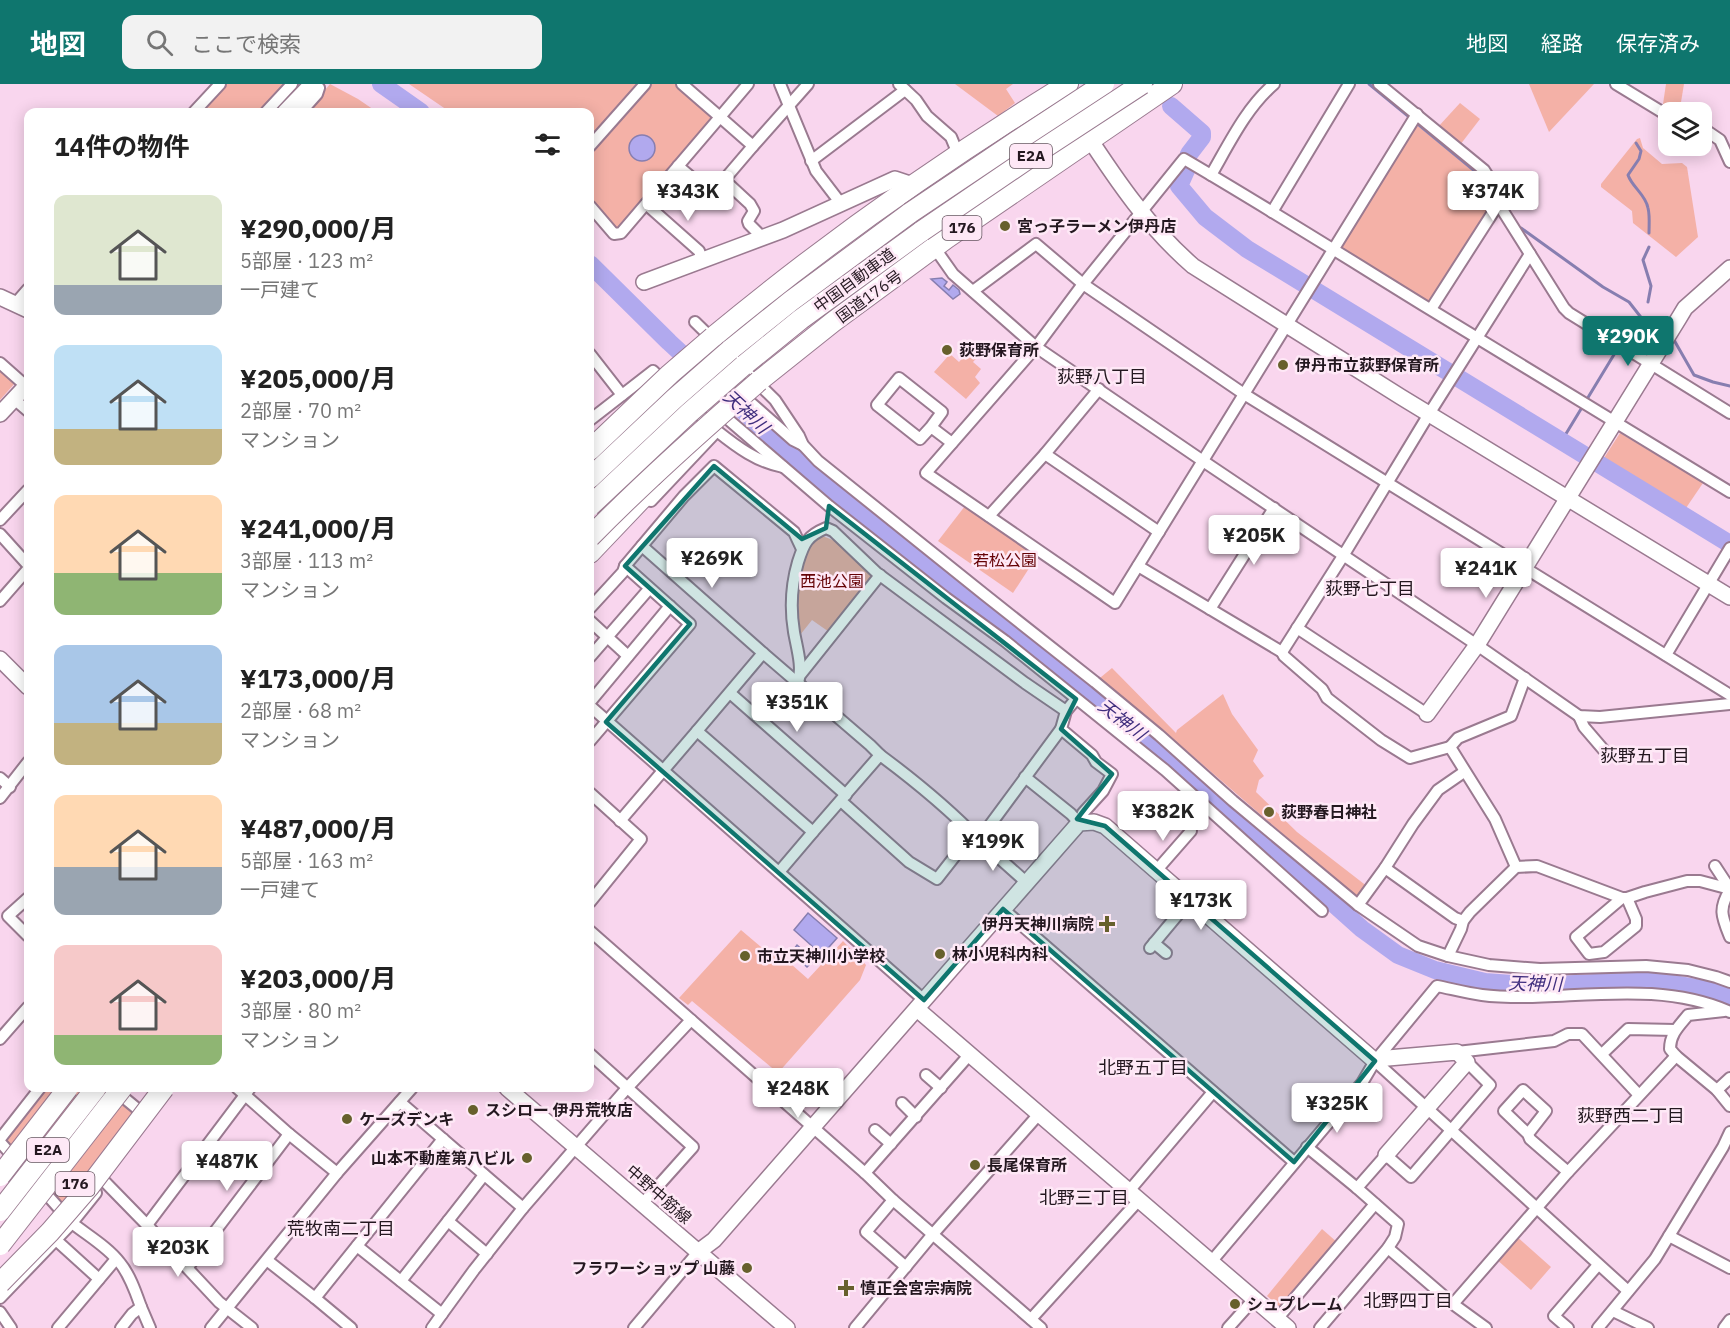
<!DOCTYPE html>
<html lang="ja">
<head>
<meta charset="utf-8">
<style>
  body { margin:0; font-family:"IBM Plex Sans","Noto Sans JP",sans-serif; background:#f2f2f2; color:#222; height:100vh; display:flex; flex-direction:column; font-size:22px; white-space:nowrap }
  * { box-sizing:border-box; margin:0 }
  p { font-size:20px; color:#767676 }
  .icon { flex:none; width:33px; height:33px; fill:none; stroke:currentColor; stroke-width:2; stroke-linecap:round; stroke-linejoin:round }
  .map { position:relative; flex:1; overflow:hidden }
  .drawer { position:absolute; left:24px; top:24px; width:570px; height:984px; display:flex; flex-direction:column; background:#fff; border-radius:12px; box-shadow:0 3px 15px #0003 }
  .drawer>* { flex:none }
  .buttons { position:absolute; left:1658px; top:18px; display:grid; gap:12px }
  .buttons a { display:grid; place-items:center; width:54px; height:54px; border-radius:12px; background:#fff; box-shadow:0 3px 15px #0003; font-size:30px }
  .price { position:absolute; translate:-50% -51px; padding:0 14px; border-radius:6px; background:#fff; color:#222; font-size:20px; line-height:39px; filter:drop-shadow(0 2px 3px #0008) }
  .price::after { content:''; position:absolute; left:50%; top:36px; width:18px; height:14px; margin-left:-9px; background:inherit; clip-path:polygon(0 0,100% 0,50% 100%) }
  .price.on { background:#0f766e; color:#fff }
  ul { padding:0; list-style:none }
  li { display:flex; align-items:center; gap:18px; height:150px; padding:0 30px }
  li span { display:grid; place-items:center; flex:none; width:168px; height:120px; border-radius:12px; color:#555 }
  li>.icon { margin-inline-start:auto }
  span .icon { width:72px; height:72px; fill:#fffc; stroke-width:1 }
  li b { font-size:26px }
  h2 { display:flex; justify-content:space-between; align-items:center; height:72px; padding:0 30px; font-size:26px }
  header { display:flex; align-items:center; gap:36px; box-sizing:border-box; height:84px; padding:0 30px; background:#0f766e; color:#fff }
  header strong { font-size:28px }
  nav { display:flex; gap:33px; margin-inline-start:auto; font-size:21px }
  .search { width:420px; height:54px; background:#f2f2f2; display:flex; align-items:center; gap:15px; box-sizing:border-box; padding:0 21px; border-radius:12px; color:#767676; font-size:22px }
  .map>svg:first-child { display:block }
  .green { fill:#f4b1a7 }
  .water { fill:#b1a9ee; stroke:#877eb0; stroke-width:1.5 }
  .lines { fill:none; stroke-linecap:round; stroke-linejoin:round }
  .stream { stroke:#877eb0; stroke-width:3 }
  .river { stroke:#b1a9ee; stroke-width:18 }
  .street-casing { stroke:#9a7a90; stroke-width:14 }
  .secondary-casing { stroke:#9a7a90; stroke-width:18 }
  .highway-casing { stroke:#9a7a90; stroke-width:22 }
  .street { stroke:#fff; stroke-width:10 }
  .secondary { stroke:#fff; stroke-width:15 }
  .highway { stroke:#fff; stroke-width:20 }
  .highway-bridge-casing { stroke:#9a7a90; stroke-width:22; stroke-linecap:butt }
  .highway-bridge { stroke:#fff; stroke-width:20 }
  .marked { fill:#0f766e; fill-opacity:0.2; stroke:#0f766e; stroke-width:4.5; stroke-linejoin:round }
  .poi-dot { fill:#67602c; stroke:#fee8f6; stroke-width:2 }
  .labels { text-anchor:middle; stroke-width:5; stroke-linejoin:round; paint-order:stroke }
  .shield { fill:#fee8f6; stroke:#655660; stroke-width:1.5 }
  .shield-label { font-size:15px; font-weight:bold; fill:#241820 }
  .poi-label { font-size:16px; font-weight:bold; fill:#241820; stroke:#fee8f6; text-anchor:start }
  .street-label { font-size:16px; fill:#241820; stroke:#fee8f6 }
  .park-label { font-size:16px; fill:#650205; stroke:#fee8f6 }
  .neighbourhood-label { font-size:18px; fill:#241820; stroke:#fee8f6 }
  .water-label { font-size:18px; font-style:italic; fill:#402e7e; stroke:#fee8f6 }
</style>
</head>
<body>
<header>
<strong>地図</strong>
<div class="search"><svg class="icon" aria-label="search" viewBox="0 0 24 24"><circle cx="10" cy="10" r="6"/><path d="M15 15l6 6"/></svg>ここで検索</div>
<nav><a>地図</a><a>経路</a><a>保存済み</a></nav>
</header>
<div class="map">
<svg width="1730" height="1244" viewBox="0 0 1730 1244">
  <rect width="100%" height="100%" fill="#f9d6ee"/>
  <!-- green -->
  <g class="green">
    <path d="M226,0H289L262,28H200Z"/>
    <path d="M330,0L358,15L377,28H307Z"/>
    <path d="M409,0H639L590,55V28H450Z"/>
    <path d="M648,0H677L712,31L713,37L619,143H613L590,116V67Z"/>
    <path d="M955,0H1013L1006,5L1015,19L998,32Z"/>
    <path d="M1529,0H1594L1549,48Z"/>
    <path d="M1666,0H1684L1680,24L1663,20Z"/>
    <path d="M1460,19L1480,35L1460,61L1438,43Z"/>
    <path d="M1413,42H1418L1480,92C1488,101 1491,110 1492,123L1431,220L1339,163Z"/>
    <path d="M1640,54L1643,64L1662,80L1682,79L1687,83L1698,153L1676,173L1633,139L1632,127L1601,103V100L1637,55Z"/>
    <path d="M973,262L981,269L973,278L981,285L975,293L980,299L966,315L934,288L950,270L959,278Z"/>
    <path d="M0,285L15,299L0,316Z"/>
    <path d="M1620,349L1703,399L1686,424L1604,374Z"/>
    <path d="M965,422L1037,472L1013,509L938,457Z"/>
    <path d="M817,452C837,451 862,480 877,493L832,550L812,536L800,551L794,518L795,505L811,457Z"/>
    <path d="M1112,584L1176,649L1177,646L1223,610L1232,630L1258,666L1253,677L1264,692L1259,696L1256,708L1297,748L1368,803L1361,812L1356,813L1187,667L1185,666L1182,671L1095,598Z"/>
    <path d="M741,846L767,868L770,866L780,876L783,873L808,895L843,857L866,881L860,896L778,989L692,917L688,921L679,914Z"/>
    <path d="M46,1004H107L139,1029L62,1125L3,1059Z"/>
    <path d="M1322,1145L1338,1159L1281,1224L1267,1212Z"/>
    <path d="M1515,1151L1551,1183L1531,1206L1495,1174Z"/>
  </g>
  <!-- water -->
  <g class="water">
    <circle cx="642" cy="64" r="13"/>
    <path d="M942,194L947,198L944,202L949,206L953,201L959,206L960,210L953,215L931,195Z"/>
    <path d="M808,829L837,854L822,871L794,846Z"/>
    <path d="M797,861L814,876L807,883L791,869Z"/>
  </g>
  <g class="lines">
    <!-- stream -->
    <g class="stream">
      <path d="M1369,0L1408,32"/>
      <path d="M1419,41L1482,93"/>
      <path d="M1636,59L1641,67L1639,75L1628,91C1632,103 1646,111 1648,124C1650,132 1649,141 1649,149"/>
      <path d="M1521,144L1603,203L1629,218L1647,241L1659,248"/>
      <path d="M1648,218L1651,202L1643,176L1649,163"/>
      <path d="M1674,256L1694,291L1713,298L1730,302"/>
      <path d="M1622,258L1635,237"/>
      <path d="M1561,358L1618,264"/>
    </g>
    <!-- river -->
    <g class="river">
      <path d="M381,0L421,28"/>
      <path d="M1171,22L1202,49V53L1189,70"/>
      <path d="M1187,84L1179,102L1205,133L1247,165L1730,460"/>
      <path d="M590,180L669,258L806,385L1151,659L1197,698L1265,762L1315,803L1362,845L1398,871L1435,886L1485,898L1538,902L1651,896L1708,906L1730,913"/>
    </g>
    <!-- street casing -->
    <g class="street-casing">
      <g id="street">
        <path d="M682,0L720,33L748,0"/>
        <path d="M780,0L816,87L842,121"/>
        <path d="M899,0L916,16L927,32L951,53L958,70"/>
        <path d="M1379,0L1484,86L1493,100L1503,127L1564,224L1569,229L1730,329"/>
        <path d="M1616,0L1662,28L1668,31"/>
        <path d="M194,28L220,0"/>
        <path d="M266,28L292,0"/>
        <path d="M301,28L317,10L319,4L314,0"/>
        <path d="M1417,30C1316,193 1215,356 1115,519L926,389L1036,263L1083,200L1184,75C1266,123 1347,174 1428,224C1529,285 1629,347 1730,408"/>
        <path d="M1701,43L1720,56L1730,78"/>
        <path d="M590,62L645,0"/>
        <path d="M811,77L905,6"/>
        <path d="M678,82L710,109L724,96L753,62"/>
        <path d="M1211,91C1229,60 1246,24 1274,0"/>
        <path d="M724,96L750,120L754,127L748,137L749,140L763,154"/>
        <path d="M646,120L699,167L702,175"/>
        <path d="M590,122L614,150L621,149L720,33L753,62L808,0"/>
        <path d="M1272,128L1349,0"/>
        <path d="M934,163L953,190L1036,263L1203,377L1477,561L1579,632L1600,633L1730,620"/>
        <path d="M973,207L1036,160L1083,200L1244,310L1730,611"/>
        <path d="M15,220L28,205"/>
        <path d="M1431,225L1499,119"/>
        <path d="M695,238L775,316L799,352L803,361L818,377L985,511L1095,598L1159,651L1233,717L1358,821L1418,862L1448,872L1489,881L1540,885L1646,882L1688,886L1716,893L1730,898"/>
        <path d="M590,270L622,311"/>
        <path d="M0,279L26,302"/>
        <path d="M14,315L28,327"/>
        <path d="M751,319L793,356L803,361"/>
        <path d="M590,336L653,287L664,298"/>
        <path d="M730,337L829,422L946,514L1005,557L1165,686L1322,827"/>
        <path d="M931,343L942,328L899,294L877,321L920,355L931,343L952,359"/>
        <path d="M717,347C737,363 757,378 783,383"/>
        <path d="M1045,370L1159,448"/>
        <path d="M651,417L717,347L691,323"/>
        <path d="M989,432L1045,370L1099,305"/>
        <path d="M0,436L28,406"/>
        <path d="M0,450L28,481"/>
        <path d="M642,462L763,569"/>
        <path d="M1138,482L1282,568L1343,472L1429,330L1530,170"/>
        <path d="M0,517L28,485"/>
        <path d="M590,524L623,488L625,482L684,412L714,382L794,448L802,465"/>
        <path d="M1210,525L1274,424"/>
        <path d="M590,537L628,572"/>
        <path d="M1297,544L1427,630"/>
        <path d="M1282,568L1284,572L1322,605L1327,614L1381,656L1410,674L1450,663"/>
        <path d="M1666,571L1730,464"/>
        <path d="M590,573L649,505"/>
        <path d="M801,590L880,491"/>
        <path d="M798,599C803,583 797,565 794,548C790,524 791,502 798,478C804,459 807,452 826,444L833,447L877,489L1025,599L1066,627"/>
        <path d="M730,609L846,711"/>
        <path d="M590,618L670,522"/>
        <path d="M590,622L924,916"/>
        <path d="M1579,632L1584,643L1608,671"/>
        <path d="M590,657L690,540L625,482"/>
        <path d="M1025,693L1071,730L1079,739L1083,729L1103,707L1112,690L1096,678L1092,671L1061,645L1066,627L1076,615"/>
        <path d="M0,694L10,703"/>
        <path d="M590,709L641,755L590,818"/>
        <path d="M0,714L28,678"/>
        <path d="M841,717L909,778L937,795L973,749"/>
        <path d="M620,737L697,647"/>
        <path d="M813,748L880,671C915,697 949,725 979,756L1061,645"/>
        <path d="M979,756L1026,798"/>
        <path d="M1715,782L1730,805"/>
        <path d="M1516,783L1495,735L1450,663L1458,654L1511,632L1525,594"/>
        <path d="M1385,784L1455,834L1463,837"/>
        <path d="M1156,787L1191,747"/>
        <path d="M779,788L813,748L697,647L763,569L870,661L880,671"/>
        <path d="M1730,806C1718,825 1722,833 1730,853"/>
        <path d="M28,814L8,832L28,852"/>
        <path d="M1622,814L1576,853L1589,870L1604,868L1636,842V835L1627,814"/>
        <path d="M1358,821L1385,784L1413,740L1438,706L1464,688"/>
        <path d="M1003,825L1294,1078"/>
        <path d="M590,847L865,1089L893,1116L1041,1244"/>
        <path d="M1154,859L1166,869"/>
        <path d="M1150,864L1190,816"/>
        <path d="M1448,872L1461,845L1463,837L1470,828L1516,783L1537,782L1622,814H1627L1645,808L1687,797H1700L1730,805"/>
        <path d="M1724,927L1688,931C1679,942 1670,950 1670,965L1676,972L1717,1006L1730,1022"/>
        <path d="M0,955L28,923"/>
        <path d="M1457,968L1554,957L1568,950H1582L1638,1010"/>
        <path d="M590,970L693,1063L642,1120"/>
        <path d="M1602,970L1628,945L1675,946"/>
        <path d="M1375,977L1628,1207"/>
        <path d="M926,991L941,1004"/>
        <path d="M237,1004L245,1011L250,1004"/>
        <path d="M1717,1006L1730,994"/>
        <path d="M117,1008L146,1032"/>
        <path d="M400,1018L523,1124L627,1004L691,936"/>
        <path d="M902,1019L916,1033"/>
        <path d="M875,1046L891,1060"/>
        <path d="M1528,1050L1546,1027L1523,1006L1504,1027L1528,1050L1530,1055L1568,1088"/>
        <path d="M0,1055L40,1004"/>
        <path d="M0,1058L31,1093"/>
        <path d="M1307,1063L1357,1104L1398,1140L1395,1153L1388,1164L1320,1244"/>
        <path d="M865,1089L970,970"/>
        <path d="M105,1098L147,1141L245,1011L289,1050L337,1089"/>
        <path d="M1357,1104L1386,1071L1411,1093L1490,1001L1467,978"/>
        <path d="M1129,1107L1213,1008"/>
        <path d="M96,1109L72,1139C87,1151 108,1163 120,1179C130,1191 136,1209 141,1223L132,1230L121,1244"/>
        <path d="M893,1116L866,1148L906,1183"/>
        <path d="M448,1137L487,1170"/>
        <path d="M147,1141L219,1218L252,1244"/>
        <path d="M1669,1152L1730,1184"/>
        <path d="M56,1156L99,1195"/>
        <path d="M357,1162L442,1230L432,1244"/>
        <path d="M1388,1164L1453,1220L1568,1088L1676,972"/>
        <path d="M268,1177L315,1214L443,1055"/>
        <path d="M1211,1178L1362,999L1375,977L1437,902C1452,905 1467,909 1482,911C1496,913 1511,913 1524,913C1592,912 1666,899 1730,928"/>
        <path d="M188,1183L289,1050"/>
        <path d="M401,1197L484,1091"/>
        <path d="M0,1214L72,1139L41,1104"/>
        <path d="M315,1214L351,1244"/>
        <path d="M1453,1220L1486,1244"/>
        <path d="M141,1223L150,1244"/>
        <path d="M1613,1227L1648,1244"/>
        <path d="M0,1228L11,1244"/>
        <path d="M442,1230L474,1186L523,1124"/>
        <path d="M1031,1235L1139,1116"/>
        <path d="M1277,1235L1375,1120"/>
        <path d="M58,1244L116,1175"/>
        <path d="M211,1244L337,1089L412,1004"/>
        <path d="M634,1244L698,1168"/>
        <path d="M855,1244L933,1150L1039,1030"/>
        <path d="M1228,1244L1254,1215"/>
        <path d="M1568,1244L1554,1232L1598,1181"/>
        <path d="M1598,1244L1655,1175L1723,1063L1730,1048"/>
        <path d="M1724,1244L1730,1236"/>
      </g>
    </g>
    <!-- secondary casing -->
    <g class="secondary-casing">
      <g id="secondary">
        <path d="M285,28L312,0"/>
        <path d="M1085,48C1117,97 1149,144 1193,182L1401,313L1730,513"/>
        <path d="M644,198L783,146L895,95L913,101"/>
        <path d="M0,213L28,226"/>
        <path d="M0,330L28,300"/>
        <path d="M0,575L28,603"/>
        <path d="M1427,630L1477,561L1679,234L1685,224L1730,184"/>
        <path d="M917,925L1288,1244"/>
        <path d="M507,1004L787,1244"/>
        <path d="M698,1168L714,1156L1079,739L1094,738L1105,742L1375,977L1388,974L1457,968L1467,978L1386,1071"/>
      </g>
    </g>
    <!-- highway casing -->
    <g class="highway-casing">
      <g id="highway">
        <path d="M713,253C825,160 944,76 1068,0"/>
        <path d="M730,266L791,217L910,129"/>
        <path d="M743,282L801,235L922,147"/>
        <path d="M759,297L833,238L947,154L1172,0"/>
        <path d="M590,469L650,406"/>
      </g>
    </g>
    <!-- street -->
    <use href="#street" class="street"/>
    <!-- secondary -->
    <use href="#secondary" class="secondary"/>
    <!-- highway -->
    <use href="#highway" class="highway"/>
    <!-- highway-bridge casing -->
    <g class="highway-bridge-casing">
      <g id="highway-bridge">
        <path d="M910,129L1017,57L1104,0"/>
        <path d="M922,147L1029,74L1142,0"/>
        <path d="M590,366L670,290L713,253"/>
        <path d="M590,394L674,315L730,266"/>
        <path d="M590,422L689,329L743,282"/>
        <path d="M590,453C644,398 701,347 759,297"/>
        <path d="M0,1092L68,1004"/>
        <path d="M0,1127L96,1004"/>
        <path d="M0,1161L122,1004"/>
        <path d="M0,1199L50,1148L89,1103L164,1004"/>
      </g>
    </g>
    <!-- highway-bridge -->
    <use href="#highway-bridge" class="highway-bridge"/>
  </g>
  <!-- marked area -->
  <path class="marked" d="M714,382L802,455L826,444L829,422L1076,615L1061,645L1112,690L1077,735L1105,742L1375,977L1294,1078L1003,825L924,916L606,638L690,540L625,482Z"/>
  <!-- markers -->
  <g class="poi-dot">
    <circle cx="1005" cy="142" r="6"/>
    <circle cx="947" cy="266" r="6"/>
    <circle cx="1283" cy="281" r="6"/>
    <circle cx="1269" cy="728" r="6"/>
    <path d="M1104 831h6v6h6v6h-6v6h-6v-6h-6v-6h6z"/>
    <circle cx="940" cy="870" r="6"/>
    <circle cx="745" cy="872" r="6"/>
    <circle cx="473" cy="1026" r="6"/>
    <circle cx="347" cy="1035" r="6"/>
    <circle cx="527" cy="1074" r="6"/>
    <circle cx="975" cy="1081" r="6"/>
    <circle cx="747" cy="1184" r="6"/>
    <path d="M843 1195h6v6h6v6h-6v6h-6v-6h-6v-6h6z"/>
    <circle cx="1235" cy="1220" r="6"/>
  </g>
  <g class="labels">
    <!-- shield labels -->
    <g class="shield">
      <rect x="1010" y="60" width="42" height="24" rx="4.5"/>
      <rect x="942.5" y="132" width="39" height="24" rx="4.5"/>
      <rect x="27" y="1054" width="42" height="24" rx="4.5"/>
      <rect x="55.5" y="1088" width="39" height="24" rx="4.5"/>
    </g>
    <g class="shield-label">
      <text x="1031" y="77">E2A</text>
      <text x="962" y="149">176</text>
      <text x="48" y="1071">E2A</text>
      <text x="75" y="1105">176</text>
    </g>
    <!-- poi labels -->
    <g class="poi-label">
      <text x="1017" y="148">宮っ子ラーメン伊丹店</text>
      <text x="959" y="272">荻野保育所</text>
      <text x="1295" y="287">伊丹市立荻野保育所</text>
      <text x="1281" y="734">荻野春日神社</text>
      <text x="1094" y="846" text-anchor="end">伊丹天神川病院</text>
      <text x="952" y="876">林小児科内科</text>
      <text x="757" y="878">市立天神川小学校</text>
      <text x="485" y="1032">スシロー 伊丹荒牧店</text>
      <text x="359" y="1041">ケーズデンキ</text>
      <text x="515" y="1080" text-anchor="end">山本不動産第八ビル</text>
      <text x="987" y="1087">長尾保育所</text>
      <text x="735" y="1190" text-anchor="end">フラワーショップ 山藤</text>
      <text x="860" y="1210">慎正会宮宗病院</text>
      <text x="1247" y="1226">シュプレーム</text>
    </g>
    <!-- street labels -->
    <g class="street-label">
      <text transform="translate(854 196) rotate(-36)" y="6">中国自動車道</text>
      <text transform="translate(869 212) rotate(-36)" y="6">国道176号</text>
      <text transform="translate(659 1110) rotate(41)" y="6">中野中筋線</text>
    </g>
    <!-- park labels -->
    <g class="park-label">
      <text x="1005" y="482">若松公園</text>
      <text x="832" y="503">西池公園</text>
    </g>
    <!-- neighbourhood labels -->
    <g class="neighbourhood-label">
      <text x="1102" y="299">荻野八丁目</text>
      <text x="1370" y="511">荻野七丁目</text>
      <text x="1645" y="678">荻野五丁目</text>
      <text x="1143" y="990">北野五丁目</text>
      <text x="1631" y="1038">荻野西二丁目</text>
      <text x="1084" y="1120">北野三丁目</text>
      <text x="341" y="1151">荒牧南二丁目</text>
      <text x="1408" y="1223">北野四丁目</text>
    </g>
    <!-- water labels -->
    <g class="water-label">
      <text transform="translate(746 328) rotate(43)" y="6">天神川</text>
      <text transform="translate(1122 636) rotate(38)" y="6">天神川</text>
      <text transform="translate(1535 900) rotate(1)" y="6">天神川</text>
    </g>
  </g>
</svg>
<div class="buttons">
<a><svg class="icon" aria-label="layers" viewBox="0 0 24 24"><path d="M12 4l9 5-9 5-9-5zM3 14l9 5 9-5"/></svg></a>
</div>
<b class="price" style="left:688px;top:138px">¥343K</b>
<b class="price" style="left:1493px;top:138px">¥374K</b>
<b class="price on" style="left:1628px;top:283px">¥290K</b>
<b class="price" style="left:1254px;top:482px">¥205K</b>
<b class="price" style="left:712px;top:505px">¥269K</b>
<b class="price" style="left:1486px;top:515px">¥241K</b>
<b class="price" style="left:797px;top:649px">¥351K</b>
<b class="price" style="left:1163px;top:758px">¥382K</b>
<b class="price" style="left:993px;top:788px">¥199K</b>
<b class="price" style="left:1201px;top:847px">¥173K</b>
<b class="price" style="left:798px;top:1035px">¥248K</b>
<b class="price" style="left:1337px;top:1050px">¥325K</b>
<b class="price" style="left:227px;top:1108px">¥487K</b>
<b class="price" style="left:178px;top:1194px">¥203K</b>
<section class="drawer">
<h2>14件の物件<svg class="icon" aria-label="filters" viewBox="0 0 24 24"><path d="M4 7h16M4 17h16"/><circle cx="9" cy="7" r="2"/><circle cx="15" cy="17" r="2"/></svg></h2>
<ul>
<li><span style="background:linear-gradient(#dfe7d0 75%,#9aa5b1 0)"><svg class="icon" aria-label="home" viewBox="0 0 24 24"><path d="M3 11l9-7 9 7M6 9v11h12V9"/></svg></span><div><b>¥290,000/月</b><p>5部屋 · 123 m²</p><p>一戸建て</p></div></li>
<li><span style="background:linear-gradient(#bfe0f5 70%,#c2b280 0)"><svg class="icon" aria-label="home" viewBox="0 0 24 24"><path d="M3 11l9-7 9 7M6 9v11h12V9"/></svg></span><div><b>¥205,000/月</b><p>2部屋 · 70 m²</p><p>マンション</p></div></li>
<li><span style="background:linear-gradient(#ffd9b3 65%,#8fb573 0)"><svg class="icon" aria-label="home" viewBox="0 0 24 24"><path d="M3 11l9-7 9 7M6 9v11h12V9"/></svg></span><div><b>¥241,000/月</b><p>3部屋 · 113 m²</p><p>マンション</p></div></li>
<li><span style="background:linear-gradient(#a9c7e8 65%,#c2b280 0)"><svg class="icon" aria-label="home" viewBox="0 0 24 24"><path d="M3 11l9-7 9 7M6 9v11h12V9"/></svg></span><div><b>¥173,000/月</b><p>2部屋 · 68 m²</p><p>マンション</p></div></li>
<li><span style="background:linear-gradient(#ffd9b3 60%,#9aa5b1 0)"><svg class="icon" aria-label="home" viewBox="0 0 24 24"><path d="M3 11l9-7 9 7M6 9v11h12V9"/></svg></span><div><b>¥487,000/月</b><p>5部屋 · 163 m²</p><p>一戸建て</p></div></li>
<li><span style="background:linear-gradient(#f6c9c9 75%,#8fb573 0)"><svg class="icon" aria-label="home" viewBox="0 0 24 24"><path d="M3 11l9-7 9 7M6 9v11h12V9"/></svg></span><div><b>¥203,000/月</b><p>3部屋 · 80 m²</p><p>マンション</p></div></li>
</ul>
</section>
</div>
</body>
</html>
